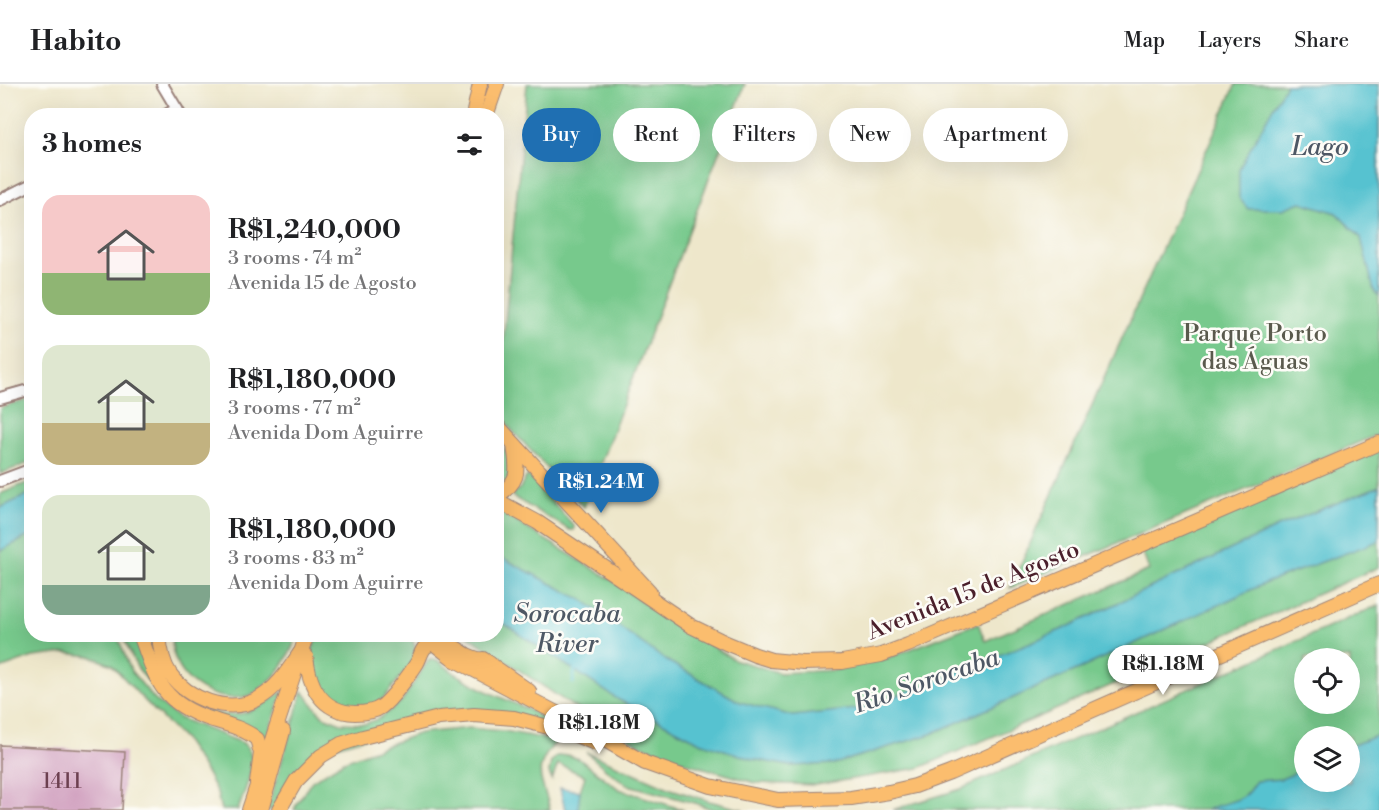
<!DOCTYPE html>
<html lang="en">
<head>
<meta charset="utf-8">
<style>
  body { margin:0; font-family:"Libre Bodoni",serif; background:#f2f2f2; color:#202124; height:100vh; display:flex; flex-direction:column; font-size:22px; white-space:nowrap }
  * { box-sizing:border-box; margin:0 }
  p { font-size:20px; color:#757577 }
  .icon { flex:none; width:33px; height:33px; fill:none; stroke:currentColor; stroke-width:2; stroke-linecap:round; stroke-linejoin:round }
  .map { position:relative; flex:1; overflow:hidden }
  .details { position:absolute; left:24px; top:24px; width:480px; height:534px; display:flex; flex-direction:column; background:#fff; border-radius:24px; box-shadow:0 6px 24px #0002 }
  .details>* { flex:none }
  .hud { position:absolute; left:522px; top:24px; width:570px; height:54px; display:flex; gap:12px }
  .tools { position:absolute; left:1294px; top:564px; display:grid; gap:12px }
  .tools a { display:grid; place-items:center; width:66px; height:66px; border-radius:50%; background:#fff; box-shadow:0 6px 24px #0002; font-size:30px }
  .price { position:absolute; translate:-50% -51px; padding:0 14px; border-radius:21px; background:#fff; color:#222; font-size:20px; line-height:39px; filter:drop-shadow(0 2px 3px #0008) }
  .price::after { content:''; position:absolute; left:50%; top:36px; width:18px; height:14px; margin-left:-9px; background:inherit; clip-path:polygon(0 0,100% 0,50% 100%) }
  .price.on { background:#1f6fb2; color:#fff }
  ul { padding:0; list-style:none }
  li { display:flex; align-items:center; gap:18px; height:150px; padding:0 18px }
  li span { display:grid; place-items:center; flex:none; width:168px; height:120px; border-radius:18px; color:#555 }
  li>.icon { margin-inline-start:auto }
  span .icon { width:72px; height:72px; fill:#fffc; stroke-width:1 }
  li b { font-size:26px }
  h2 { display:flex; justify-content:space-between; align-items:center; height:72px; padding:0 18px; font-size:26px }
  .tag { padding:0 21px; border-radius:27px; background:#fff; box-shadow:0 6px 24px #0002; font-size:21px; line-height:54px }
  .tag.on { background:#1f6fb2; color:#fff }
  header { display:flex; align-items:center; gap:36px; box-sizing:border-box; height:84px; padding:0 30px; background:#fff; border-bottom:2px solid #e0e0e0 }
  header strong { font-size:28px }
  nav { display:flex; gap:33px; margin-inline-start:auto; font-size:21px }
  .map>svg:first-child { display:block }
  .green { fill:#77c98c; stroke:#60745c; stroke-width:1.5; fill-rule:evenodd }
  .water { fill:#56c2d0; stroke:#50707e; stroke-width:1.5 }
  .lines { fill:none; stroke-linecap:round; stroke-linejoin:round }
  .stream { stroke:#56c2d0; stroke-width:3 }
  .building { fill:#d1a1c0 }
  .minor-casing { stroke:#9c837b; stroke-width:14 }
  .major-casing { stroke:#9c837b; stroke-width:16 }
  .minor { stroke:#fff; stroke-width:10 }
  .major { stroke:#fbbd6e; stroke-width:14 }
  .labels { text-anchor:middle; stroke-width:5; stroke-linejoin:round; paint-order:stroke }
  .number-label { font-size:21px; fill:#6c4050 }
  .park-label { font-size:24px; fill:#5a5a4d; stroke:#fdfcf7 }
  .street-label { font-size:24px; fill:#4a1f2b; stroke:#fdfcf7 }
  .water-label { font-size:26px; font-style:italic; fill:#4e5865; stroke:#fdfcf7 }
</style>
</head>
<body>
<header>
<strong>Habito</strong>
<nav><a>Map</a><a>Layers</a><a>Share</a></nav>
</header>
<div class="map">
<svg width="1379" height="726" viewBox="0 0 1379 726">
  <rect width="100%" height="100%" fill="#fdfcf7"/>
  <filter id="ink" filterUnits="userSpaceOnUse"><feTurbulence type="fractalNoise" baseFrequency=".0167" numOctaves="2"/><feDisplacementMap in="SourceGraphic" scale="12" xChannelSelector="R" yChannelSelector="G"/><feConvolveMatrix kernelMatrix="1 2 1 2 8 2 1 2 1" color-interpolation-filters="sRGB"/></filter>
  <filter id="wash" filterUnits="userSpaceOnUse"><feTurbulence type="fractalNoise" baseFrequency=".008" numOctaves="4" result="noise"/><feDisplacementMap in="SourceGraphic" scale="24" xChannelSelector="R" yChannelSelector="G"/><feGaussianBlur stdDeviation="1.35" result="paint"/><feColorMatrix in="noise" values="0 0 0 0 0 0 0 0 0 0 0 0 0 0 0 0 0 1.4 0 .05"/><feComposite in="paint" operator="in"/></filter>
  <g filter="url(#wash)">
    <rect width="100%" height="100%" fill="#eee7cb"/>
    <!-- green -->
    <g class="green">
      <path d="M527,0H745L584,423L505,339L497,325Z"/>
      <path d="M1236,0H1379V350L1010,504Z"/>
      <path d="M31,315V378L0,390V324Z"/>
      <path d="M496,353L510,374L511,393L496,405Z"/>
      <path d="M1379,365V483L1055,626L919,684L816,701L756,699L687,679L639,660L574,623L467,551L496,550L497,426L607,493L662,531L733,575L780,589L836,586L890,573L978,539L985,557L1149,486L1142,467Z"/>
      <path d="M527,392L530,393L574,442V446H570L513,413L512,411L520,404Z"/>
      <path d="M31,397L32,550L117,551L131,587L155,616L179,634L243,659C247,663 250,667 251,672C254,687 243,711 238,726H221L217,709L207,690L185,657L141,613L112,581L90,572L66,569L33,573L0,585V410Z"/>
      <path d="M1379,521V726H892L961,705ZM1305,574H1350V620H1305ZM1305,652H1350V698H1305Z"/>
      <path d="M122,551H135L167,619L156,608L137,583Z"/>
      <path d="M146,551H154C157,568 158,585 168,600C181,619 215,634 239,630C254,628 268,618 280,609H283L265,658L260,649L211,630L178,613L168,602L157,581Z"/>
      <path d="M171,551H298C288,573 282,588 262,603C259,606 255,610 251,611C220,621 186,603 175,574C172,567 172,558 171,551Z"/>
      <path d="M317,551H411L415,563L413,577L384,614L373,621L356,625L328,615L318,602L311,577L312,567Z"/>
      <path d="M432,575L437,576L456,590L484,606L527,625L559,642L459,627L322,666L297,686L283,705L272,726H267L303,607L310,617L323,632L341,639L365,640L380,634L402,617L428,577Z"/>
      <path d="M469,644L504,647L557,657C530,686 542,693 550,726H294L297,719L312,697L344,677L420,649Z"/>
      <path d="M586,668L671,705L709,717L744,726H714L695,719L628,701L608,687Z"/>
      <path d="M567,671L579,675L619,705L684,726H577L580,707L585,692L558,680L552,696L549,689L551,678L557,672Z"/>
    </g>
    <!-- water -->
    <g class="water">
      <path d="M1286,0H1379V212L1374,207L1361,154L1336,129L1301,118L1283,125H1248L1239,114V85Z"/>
      <path d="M1379,402V457L1268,498L1086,582L931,650L834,680L790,682L752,675L700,658L619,616L497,535V471L584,517L664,575L740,618L793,632L864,624L941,595L1063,545L1280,442Z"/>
      <path d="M31,409V451L0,467V424Z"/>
      <path d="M1379,651V726H1207C1219,719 1234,719 1244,712C1249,709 1252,701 1256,697L1281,695L1305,685V698H1350V662Z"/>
      <path d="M560,704L580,707L578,725L579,726H565Z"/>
    </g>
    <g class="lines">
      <!-- stream -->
      <path class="stream" d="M573,599L575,583"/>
    </g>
    <g id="blocks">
      <!-- building -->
      <path class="building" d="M0,661L125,668L122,726H0Z"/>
    </g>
  </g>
  <g filter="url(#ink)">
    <use href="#blocks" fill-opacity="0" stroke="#9c837b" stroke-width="1.5"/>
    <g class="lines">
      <!-- minor casing -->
      <g class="minor-casing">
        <g id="minor">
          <path d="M162,0L181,32"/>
          <path d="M164,32L177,25"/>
          <path d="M0,116L32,100"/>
          <path d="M0,314L32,305"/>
          <path d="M0,397L32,385"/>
        </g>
      </g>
      <!-- major casing -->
      <g class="major-casing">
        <g id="major">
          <path d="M473,32L480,0"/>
          <path d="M486,32L497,0"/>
          <path d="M496,340L650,508"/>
          <path d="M496,413C522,396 517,387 514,360"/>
          <path d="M496,416L537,438L691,542L726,559L755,571L771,576L803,579L842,578L881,571L908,561L1379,359"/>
          <path d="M140,550C156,595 161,619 210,635C226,640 243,644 257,655L261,669L257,699"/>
          <path d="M159,550C160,564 162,578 170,590C188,615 227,630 256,616C276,606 288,587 300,569"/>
          <path d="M422,550L455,576L570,636L645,679L710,702L778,716L851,714L889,708L915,702L950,689L1379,500"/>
          <path d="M306,572C309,602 321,628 355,629C364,629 374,628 381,623C391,616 410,590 417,579C420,574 421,567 425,563C427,562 431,559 433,559C446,555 457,565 467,571C474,574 482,576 489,579"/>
          <path d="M483,575L529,607"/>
          <path d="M249,726L307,550"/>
          <path d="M261,726L283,647"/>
          <path d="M279,726L296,697L321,672L341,660L363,653L439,634L474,631L514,634L571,649L595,659"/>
        </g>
      </g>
      <!-- minor -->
      <use href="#minor" class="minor"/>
      <!-- major -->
      <use href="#major" class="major"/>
    </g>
  </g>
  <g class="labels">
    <!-- number labels -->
    <g class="number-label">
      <text x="62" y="704">1411</text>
    </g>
    <!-- park labels -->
    <g class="park-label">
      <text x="1255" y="257">Parque Porto<tspan x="1255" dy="28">das Águas</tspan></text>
    </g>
    <!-- street labels -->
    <g class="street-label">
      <text transform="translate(973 506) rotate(-22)" y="8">Avenida 15 de Agosto</text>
    </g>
    <!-- water labels -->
    <g class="water-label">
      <text x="1320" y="71">Lago</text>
      <text x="567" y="538">Sorocaba<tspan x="567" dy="30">River</tspan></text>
      <text transform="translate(926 596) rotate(-19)" y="9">Rio Sorocaba</text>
    </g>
  </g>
</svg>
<div class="tools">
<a><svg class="icon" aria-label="locate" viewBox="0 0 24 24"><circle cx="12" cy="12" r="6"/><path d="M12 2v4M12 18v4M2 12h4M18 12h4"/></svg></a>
<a><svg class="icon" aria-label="layers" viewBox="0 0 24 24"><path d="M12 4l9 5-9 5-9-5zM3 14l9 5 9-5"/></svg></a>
</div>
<b class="price on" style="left:601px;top:430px">R$1.24M</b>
<b class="price" style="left:1163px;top:612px">R$1.18M</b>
<b class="price" style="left:599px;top:671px">R$1.18M</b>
<div class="hud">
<a class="tag on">Buy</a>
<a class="tag">Rent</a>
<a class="tag">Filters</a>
<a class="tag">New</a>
<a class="tag">Apartment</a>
</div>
<section class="details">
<h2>3 homes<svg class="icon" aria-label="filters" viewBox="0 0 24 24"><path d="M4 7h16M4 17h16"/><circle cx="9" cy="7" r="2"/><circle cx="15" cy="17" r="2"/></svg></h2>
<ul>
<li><span style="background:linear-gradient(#f6c9c9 65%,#8fb573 0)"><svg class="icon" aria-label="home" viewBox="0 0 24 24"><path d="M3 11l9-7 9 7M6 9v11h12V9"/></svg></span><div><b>R$1,240,000</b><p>3 rooms · 74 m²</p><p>Avenida 15 de Agosto</p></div></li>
<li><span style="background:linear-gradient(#dfe7d0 65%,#c2b280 0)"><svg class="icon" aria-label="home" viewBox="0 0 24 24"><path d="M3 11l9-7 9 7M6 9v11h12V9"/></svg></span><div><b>R$1,180,000</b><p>3 rooms · 77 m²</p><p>Avenida Dom Aguirre</p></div></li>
<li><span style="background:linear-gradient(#dfe7d0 75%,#7fa58c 0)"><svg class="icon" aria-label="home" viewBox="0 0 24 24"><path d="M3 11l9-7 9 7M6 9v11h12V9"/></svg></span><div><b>R$1,180,000</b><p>3 rooms · 83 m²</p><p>Avenida Dom Aguirre</p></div></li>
</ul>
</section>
</div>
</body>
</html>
